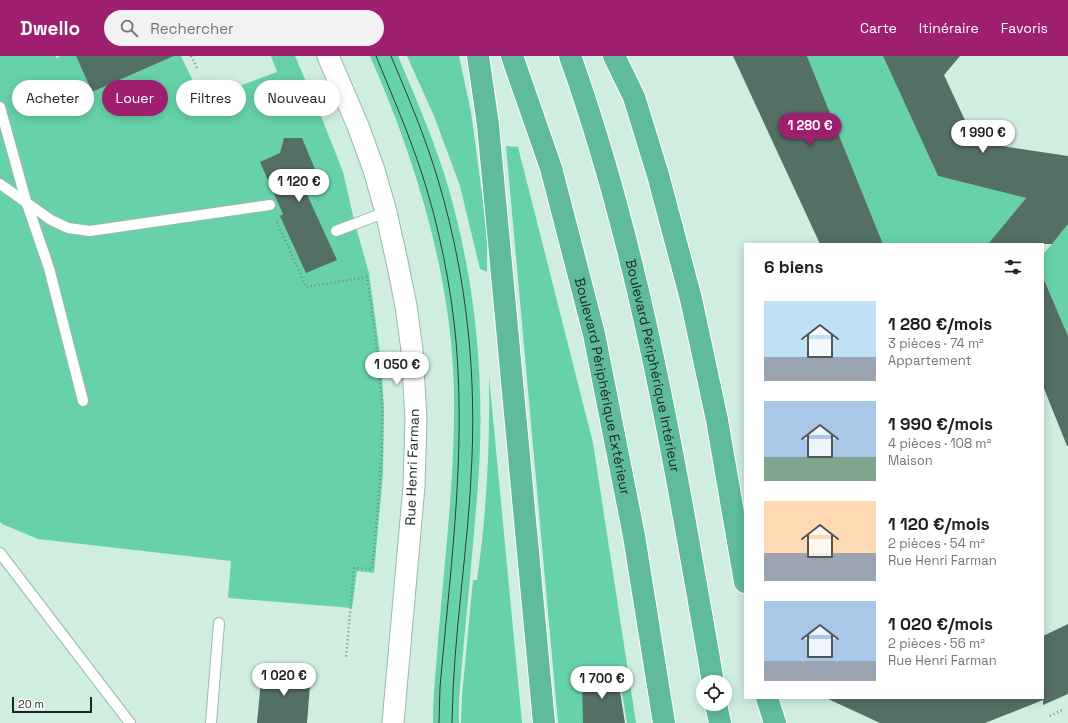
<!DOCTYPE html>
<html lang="fr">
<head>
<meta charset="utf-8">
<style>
  body { margin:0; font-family:"Space Grotesk",sans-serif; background:#f2f2f2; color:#202124; height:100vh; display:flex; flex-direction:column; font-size:15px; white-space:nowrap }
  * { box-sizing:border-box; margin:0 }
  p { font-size:13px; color:#757577 }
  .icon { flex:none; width:22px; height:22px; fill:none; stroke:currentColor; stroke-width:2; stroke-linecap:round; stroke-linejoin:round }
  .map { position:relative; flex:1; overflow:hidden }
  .side { position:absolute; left:744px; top:187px; width:300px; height:456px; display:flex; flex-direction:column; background:#fff; border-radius:0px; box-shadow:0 2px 10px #0003 }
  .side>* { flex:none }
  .top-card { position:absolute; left:12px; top:24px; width:380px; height:36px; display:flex; gap:8px }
  .tools { position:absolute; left:696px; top:619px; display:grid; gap:8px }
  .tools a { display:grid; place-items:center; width:36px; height:36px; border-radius:50%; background:#fff; box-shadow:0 2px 10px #0003; font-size:20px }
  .scale { position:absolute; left:12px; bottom:10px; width:80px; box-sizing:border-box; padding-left:4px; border:2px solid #1b2722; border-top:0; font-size:11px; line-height:14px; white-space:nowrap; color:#1b2722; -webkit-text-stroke:3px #fff; paint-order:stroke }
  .price { position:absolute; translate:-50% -34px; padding:0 9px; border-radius:14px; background:#fff; color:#222; font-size:13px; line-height:26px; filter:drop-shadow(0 1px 2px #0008) }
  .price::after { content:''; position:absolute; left:50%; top:24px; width:12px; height:9px; margin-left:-6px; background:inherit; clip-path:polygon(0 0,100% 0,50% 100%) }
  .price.on { background:#9e1e70; color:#fff }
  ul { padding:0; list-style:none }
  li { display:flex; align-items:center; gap:12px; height:100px; padding:0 20px }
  li span { display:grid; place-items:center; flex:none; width:112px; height:80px; border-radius:0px; color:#555 }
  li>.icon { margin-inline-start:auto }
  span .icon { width:48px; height:48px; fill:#fffc; stroke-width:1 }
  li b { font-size:17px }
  h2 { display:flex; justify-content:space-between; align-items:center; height:48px; padding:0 20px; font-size:17px }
  .pill { padding:0 14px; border-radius:18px; background:#fff; box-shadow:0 2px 10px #0003; font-size:14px; line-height:36px }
  .pill.on { background:#9e1e70; color:#fff }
  header { display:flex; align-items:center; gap:24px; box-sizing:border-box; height:56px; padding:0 20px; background:#9e1e70; color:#fff }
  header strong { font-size:19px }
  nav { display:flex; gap:22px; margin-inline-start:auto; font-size:14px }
  .search { width:280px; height:36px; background:#f2f2f2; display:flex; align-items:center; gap:10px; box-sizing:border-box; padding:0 14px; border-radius:22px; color:#757577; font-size:15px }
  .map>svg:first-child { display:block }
  .green { fill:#67d2aa }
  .building { fill:#546f63 }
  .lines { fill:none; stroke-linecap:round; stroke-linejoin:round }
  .service-casing { stroke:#9ab8ab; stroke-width:12 }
  .minor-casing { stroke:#9ab8ab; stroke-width:23 }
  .trunk-casing { stroke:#fff; stroke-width:24 }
  .path { stroke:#768c82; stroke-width:2.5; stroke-dasharray:1 3; stroke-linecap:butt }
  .service { stroke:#fff; stroke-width:10 }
  .minor { stroke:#fff; stroke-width:21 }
  .trunk { stroke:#60bb9e; stroke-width:22 }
  .tram { stroke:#2e3c36; stroke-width:1 }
  .labels { text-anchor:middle; stroke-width:4; stroke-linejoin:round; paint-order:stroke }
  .street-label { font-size:14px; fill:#1b2722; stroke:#fff }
</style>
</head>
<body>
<header>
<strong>Dwello</strong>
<div class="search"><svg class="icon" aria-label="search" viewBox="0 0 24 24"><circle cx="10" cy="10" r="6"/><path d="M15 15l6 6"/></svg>Rechercher</div>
<nav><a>Carte</a><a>Itinéraire</a><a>Favoris</a></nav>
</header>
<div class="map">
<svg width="1068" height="667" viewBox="0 0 1068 667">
  <rect width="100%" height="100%" fill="#cfeee0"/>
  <!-- green -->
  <g class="green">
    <path d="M0,0H55L57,2L60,0H76L92,36L174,0H181L202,44L277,16L271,0H295L323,65L343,116L355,168L369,217L381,305L384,352L383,417L374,517L357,515L352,552L228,542L231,505L38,483L2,468L0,466Z"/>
    <path d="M370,0H398C414,38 430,75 443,114C475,215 486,323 478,429C474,481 469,533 464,585C462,612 458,640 459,667H433C433,639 436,613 438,585C444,511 453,438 454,363C457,238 420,114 370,0Z"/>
    <path d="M407,0H459L471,56L487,175V216L480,213L460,130L434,60Z"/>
    <path d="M807,0H883L938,120L1026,142L988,188H883Z"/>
    <path d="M506,90L518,91L593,387L636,667H627L619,619L582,622L587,667H558Z"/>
    <path d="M1068,168V280L1043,220V199Z"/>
    <path d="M489,320L522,667H461L462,640L473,524H477C487,456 490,388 489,320Z"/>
  </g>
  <!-- building -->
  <g class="building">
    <path d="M76,0H174L92,36Z"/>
    <path d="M733,0H807L883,188H820Z"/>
    <path d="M883,0H960L944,19L975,86L1068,100V168L1052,188H988L1026,142L938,120Z"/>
    <path d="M284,82H302L320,125L304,132L337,204L306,217L280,160L283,158L260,106L280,97Z"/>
    <path d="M1043,221L1068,280V390H1067L1043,330Z"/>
    <path d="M1068,568V638L1043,649V644L985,667H880L826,642H1043V580Z"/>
    <path d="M262,613L311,617L307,667H257Z"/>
    <path d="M617,617L625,667H583L582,623Z"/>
  </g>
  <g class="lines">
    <!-- service casing -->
    <g class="service-casing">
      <g id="service">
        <path d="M0,51L26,145L49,212L83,345"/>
        <path d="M0,128L51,164L68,172L90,175L270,149"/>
        <path d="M336,175L386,156"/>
        <path d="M0,497L130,667"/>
        <path d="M211,667L219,567"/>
      </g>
    </g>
    <!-- minor casing -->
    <g class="minor-casing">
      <path id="minor" d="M328,0L358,70L374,114L386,156L398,210L406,250L412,294L416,363L414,430L393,667"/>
    </g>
    <!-- trunk casing -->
    <g class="trunk-casing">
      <g id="trunk">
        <path d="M478,0L488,69L544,667"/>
        <path id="s1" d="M512,0L551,112L594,278L634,480L664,667"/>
        <path id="s2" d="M570,0C642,202 676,415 713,626"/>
        <path d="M614,0L634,41L658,119L691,243L717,364L745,526"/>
        <path d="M767,642L775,667"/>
        <path d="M716,648L720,667"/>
      </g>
    </g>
    <!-- path -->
    <g class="path">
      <path d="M191,0L198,14"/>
      <path d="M277,166L306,231L367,221C373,265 380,310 382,354C383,407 377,460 372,513L354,512L346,602"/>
      <path d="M1050,660L1064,653"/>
    </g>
    <!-- service -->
    <use href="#service" class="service"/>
    <!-- minor -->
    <use href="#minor" class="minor"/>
    <!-- trunk -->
    <use href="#trunk" class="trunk"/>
    <!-- tram -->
    <g class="tram">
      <path d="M376,0C392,39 409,78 422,118C439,170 451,230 456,285C466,401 450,516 440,631L439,667"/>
      <path d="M391,0C406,36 422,73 434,111C464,205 476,303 472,401C469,490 453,578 452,667"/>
    </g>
  </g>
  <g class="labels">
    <!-- street labels -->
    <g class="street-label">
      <text dy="5" stroke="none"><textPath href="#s2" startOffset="321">Boulevard Périphérique Intérieur</textPath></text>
      <text dy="5" stroke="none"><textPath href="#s1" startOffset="343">Boulevard Périphérique Extérieur</textPath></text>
      <text transform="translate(412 411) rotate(-88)" y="5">Rue Henri Farman</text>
    </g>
  </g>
</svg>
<div class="tools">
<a><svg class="icon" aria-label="locate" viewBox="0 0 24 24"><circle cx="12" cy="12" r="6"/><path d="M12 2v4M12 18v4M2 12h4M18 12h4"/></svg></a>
</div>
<div class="scale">20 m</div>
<b class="price on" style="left:810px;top:91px">1 280 €</b>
<b class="price" style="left:983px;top:98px">1 990 €</b>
<b class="price" style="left:299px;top:147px">1 120 €</b>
<b class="price" style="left:397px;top:330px">1 050 €</b>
<b class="price" style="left:284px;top:641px">1 020 €</b>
<b class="price" style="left:602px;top:644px">1 700 €</b>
<div class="top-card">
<a class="pill">Acheter</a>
<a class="pill on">Louer</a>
<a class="pill">Filtres</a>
<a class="pill">Nouveau</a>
</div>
<section class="side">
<h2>6 biens<svg class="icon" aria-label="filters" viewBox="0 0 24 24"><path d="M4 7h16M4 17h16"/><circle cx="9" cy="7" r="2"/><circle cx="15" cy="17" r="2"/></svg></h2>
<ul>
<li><span style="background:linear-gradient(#bfe0f5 70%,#9aa5b1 0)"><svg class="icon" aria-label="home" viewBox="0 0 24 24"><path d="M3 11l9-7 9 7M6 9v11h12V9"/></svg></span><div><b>1 280 €/mois</b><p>3 pièces · 74 m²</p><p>Appartement</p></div></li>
<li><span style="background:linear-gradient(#a9c7e8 70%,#7fa58c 0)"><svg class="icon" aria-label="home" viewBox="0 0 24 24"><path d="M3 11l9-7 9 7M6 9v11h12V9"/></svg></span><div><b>1 990 €/mois</b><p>4 pièces · 108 m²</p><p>Maison</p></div></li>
<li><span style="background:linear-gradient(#ffd9b3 65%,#9aa5b1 0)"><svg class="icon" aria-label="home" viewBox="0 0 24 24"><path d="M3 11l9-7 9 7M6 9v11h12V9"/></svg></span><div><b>1 120 €/mois</b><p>2 pièces · 54 m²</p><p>Rue Henri Farman</p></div></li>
<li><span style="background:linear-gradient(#a9c7e8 75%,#9aa5b1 0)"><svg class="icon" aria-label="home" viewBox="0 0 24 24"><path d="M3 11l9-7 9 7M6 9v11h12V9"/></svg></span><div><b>1 020 €/mois</b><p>2 pièces · 56 m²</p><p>Rue Henri Farman</p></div></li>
</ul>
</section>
</div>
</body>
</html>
